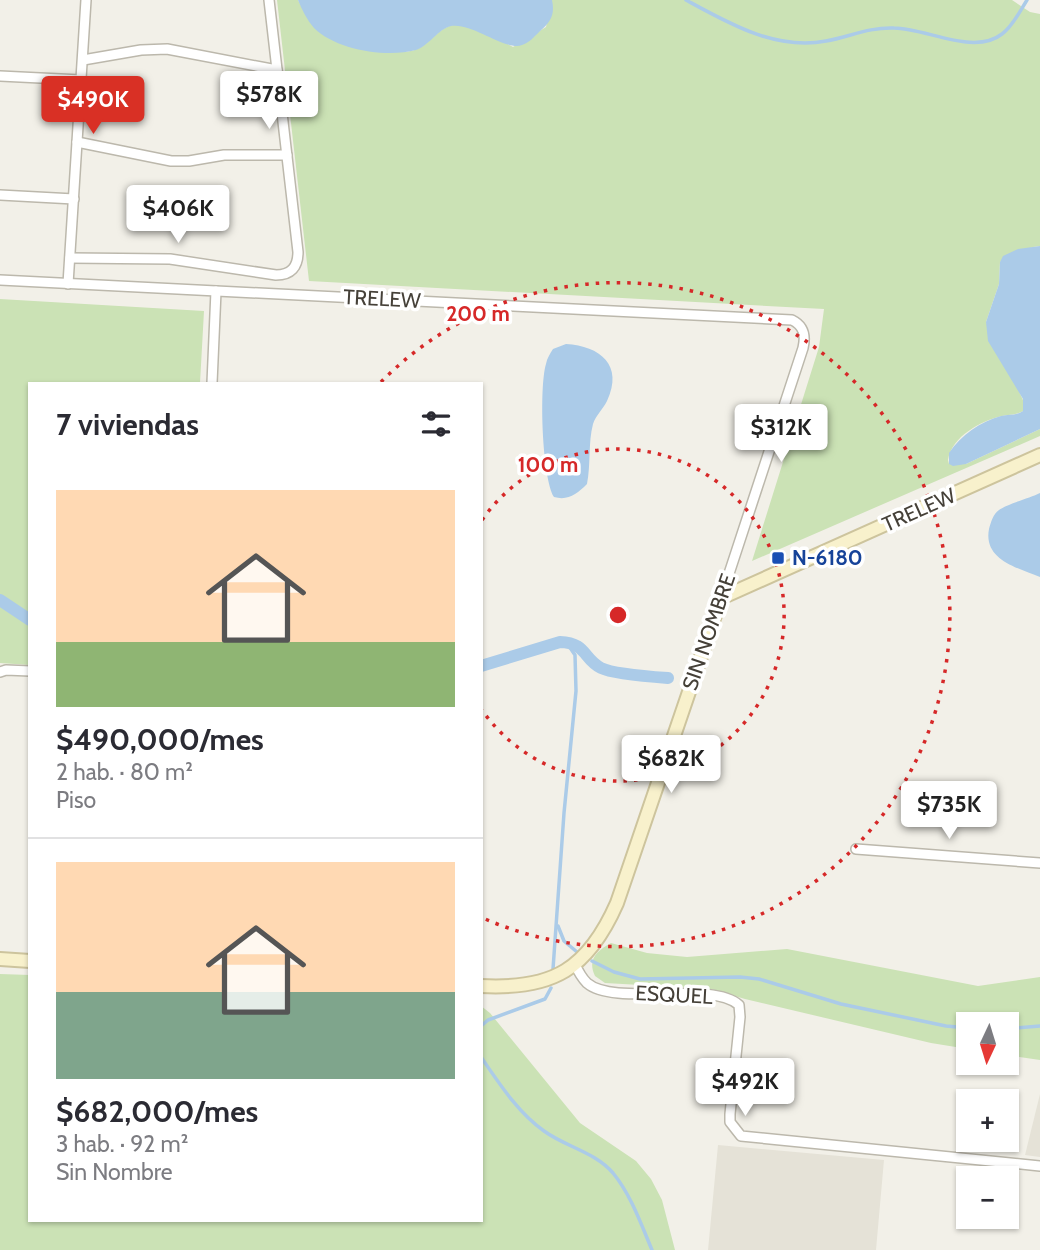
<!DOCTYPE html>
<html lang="es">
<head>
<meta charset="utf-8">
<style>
  body { margin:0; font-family:Cabin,sans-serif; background:#f7f7f7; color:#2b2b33; height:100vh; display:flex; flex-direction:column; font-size:26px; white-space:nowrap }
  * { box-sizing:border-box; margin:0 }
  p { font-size:23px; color:#7c7c81 }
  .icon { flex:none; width:38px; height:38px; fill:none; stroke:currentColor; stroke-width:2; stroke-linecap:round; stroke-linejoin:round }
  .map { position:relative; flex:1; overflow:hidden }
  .sheet { position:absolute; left:28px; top:382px; width:455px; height:840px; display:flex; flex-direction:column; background:#fff; border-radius:0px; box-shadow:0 2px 5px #0004 }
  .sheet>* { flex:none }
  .needle { width:46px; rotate:184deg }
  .buttons { position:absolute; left:956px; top:1012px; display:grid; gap:14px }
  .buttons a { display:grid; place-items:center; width:63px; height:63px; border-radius:0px; background:#fff; box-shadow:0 2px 5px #0004; font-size:35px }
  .price { position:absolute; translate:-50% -60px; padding:0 16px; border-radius:7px; background:#fff; color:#222; font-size:23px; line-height:46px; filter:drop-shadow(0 2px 4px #0008) }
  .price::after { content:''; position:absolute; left:50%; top:42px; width:21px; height:16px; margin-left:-10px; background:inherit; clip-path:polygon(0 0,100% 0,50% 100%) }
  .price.current { background:#d93025; color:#fff }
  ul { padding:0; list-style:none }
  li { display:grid; align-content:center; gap:14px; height:371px; padding:0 28px }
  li+li { border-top:2px solid #e1e1e2 }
  li span { display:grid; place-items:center; height:217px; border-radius:0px; color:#555 }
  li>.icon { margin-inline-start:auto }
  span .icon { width:126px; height:126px; fill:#fffc; stroke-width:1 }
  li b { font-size:30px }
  h2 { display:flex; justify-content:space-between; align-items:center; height:84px; padding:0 28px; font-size:30px }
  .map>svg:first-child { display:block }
  .residential { fill:#e5e2d7 }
  .green { fill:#cbe2b5 }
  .water { fill:#abcbe8 }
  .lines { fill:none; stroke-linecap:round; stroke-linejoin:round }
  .stream { stroke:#abcbe8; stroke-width:3.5 }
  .canal { stroke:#abcbe8; stroke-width:12 }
  .minor-casing { stroke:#bcb8ac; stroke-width:12 }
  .secondary-casing { stroke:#cdc49d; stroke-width:16 }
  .minor { stroke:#fff; stroke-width:9 }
  .secondary { stroke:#f8f1cc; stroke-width:12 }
  .ring { fill:none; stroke:#d62828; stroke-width:3.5; stroke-dasharray:3.5 7 }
  .transit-dot { fill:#1a4fb4; stroke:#fff; stroke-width:2.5 }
  .labels { text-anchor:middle; stroke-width:7; stroke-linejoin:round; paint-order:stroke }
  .street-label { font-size:21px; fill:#454038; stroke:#fff }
  .transit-label { font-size:21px; font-weight:bold; fill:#164399; stroke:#fff; text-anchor:start }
  .centre { fill:#d62828; stroke:#fff; stroke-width:3.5 }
  .ring-label { font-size:21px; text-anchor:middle; font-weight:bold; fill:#d62828; stroke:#fff; stroke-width:7; stroke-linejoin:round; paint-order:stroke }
</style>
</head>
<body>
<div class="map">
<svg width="1040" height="1250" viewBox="0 0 1040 1250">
  <rect width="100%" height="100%" fill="#f2f0e8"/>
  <!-- residential -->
  <g class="residential">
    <path d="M1040,1094V1157L1025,1155Z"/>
    <path d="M718,1145L884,1160L876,1250H708Z"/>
  </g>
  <!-- green -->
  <g class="green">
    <path d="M277,0H298C315,37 357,54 396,52C402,52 411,52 417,49C430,44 438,28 453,25C466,23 501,40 513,47L546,27L552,0H1012L1030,12L1040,14V246L1033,247L1000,262L999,284L986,322L1023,400V411C1016,415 1010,414 1002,416C981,421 952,436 948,460L949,464H966L1040,429V436L752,561L819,347L824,309L309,281Z"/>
    <path d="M0,299L204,311L200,383H30V665L0,663Z"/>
    <path d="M611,943L647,953L687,957L787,949L978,986L1040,977V1060L1006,1055V1024H968V1049L931,1043L745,999L711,989L605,983L595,976C587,959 597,951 611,943Z"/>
    <path d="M0,974L30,975V1220H481V1006L490,1013L580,1123L636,1161L651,1179L662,1200L675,1250H0Z"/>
  </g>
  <!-- water -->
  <g class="water">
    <path d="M298,0H552C555,15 551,22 539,32C534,37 529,43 522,45C507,52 472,22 451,26C438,29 430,45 416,50C387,58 336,50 314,28C307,20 302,10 298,0Z"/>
    <path d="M1040,246V429L966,464L953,466L949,464V453C961,435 980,422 1001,416C1009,414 1016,416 1023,411V399L988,341L986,322L999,284L1000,262L1003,256L1018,249Z"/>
    <path d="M566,344C600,346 624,365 607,401C603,409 596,415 593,424C588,443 591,464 587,484C577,494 568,501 554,497C542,477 539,387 546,364C547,358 550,354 553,349Z"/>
    <path d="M1040,493V577C1018,568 983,560 989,529C991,522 993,514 999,510C1007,504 1030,498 1040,493Z"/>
  </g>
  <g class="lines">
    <!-- stream -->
    <g class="stream">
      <path d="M686,0C728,23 776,51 826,41C849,37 869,27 894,28C926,28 974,56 1002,34C1013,26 1020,11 1027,0"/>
      <path d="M558,926L564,941L577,952"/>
      <path d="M592,961L614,972L640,979L740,977L759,979L841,1004L946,1026L968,1028"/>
      <path d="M553,969L564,813L576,691L575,655L567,643"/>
      <path d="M481,1026L488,1020L545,999L551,988"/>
      <path d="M1006,1029L1040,1026"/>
      <path d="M481,1057C499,1083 518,1113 544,1131C566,1147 595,1152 613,1173C631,1195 641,1224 652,1250"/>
    </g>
    <!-- canal -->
    <g class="canal">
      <path d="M0,600L30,620"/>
      <path d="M481,666L560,642C587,643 583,659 601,668C613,674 654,677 668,678"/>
    </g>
    <!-- minor casing -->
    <g class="minor-casing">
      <g id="minor">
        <path d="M83,60L141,50L167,49L277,70"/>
        <path d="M0,76L81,80"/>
        <path d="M77,142L171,161H189L224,155H287"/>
        <path d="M0,195L74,199"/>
        <path d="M70,258L170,259L276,275C291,275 298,267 298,252L269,0"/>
        <path d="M0,280L792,320C804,326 806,335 803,348L721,598"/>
        <path d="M68,284L86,0"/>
        <path d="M212,383L216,291"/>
        <path d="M0,672L6,670L30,671"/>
        <path d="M856,849L1040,863"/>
        <path d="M575,964C578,971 582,978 587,983C615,1007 711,980 739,1005L740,1017L730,1114V1122L741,1136L1040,1166"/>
      </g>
    </g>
    <!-- secondary casing -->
    <g class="secondary-casing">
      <g id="secondary">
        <path d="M0,959L30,961"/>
        <path d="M481,986C553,990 588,969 617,903L721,598L1040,455"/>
      </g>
    </g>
    <!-- minor -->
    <use href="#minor" class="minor"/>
    <!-- secondary -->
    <use href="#secondary" class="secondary"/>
  </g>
  <!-- distance rings -->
  <g class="ring">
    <path d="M482 520A166 166 0 1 1 482 710"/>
    <path d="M381 382A332 332 0 1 1 483 918"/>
  </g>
  <!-- markers -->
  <rect class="transit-dot" x="771" y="551" width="14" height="14" rx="3.5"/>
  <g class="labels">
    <!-- street labels -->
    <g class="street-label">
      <text transform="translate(382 299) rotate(3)" y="7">TRELEW</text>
      <text transform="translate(919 510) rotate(-24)" y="7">TRELEW</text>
      <text transform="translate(709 632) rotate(-71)" y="7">SIN NOMBRE</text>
      <text transform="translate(674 995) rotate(3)" y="7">ESQUEL</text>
    </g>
    <!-- transit labels -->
    <g class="transit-label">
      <text x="792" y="565">N-6180</text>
    </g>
  </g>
  <circle cx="618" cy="615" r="10" class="centre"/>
  <g class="ring-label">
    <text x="478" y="321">200 m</text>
    <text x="548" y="472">100 m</text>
  </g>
</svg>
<div class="buttons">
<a><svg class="needle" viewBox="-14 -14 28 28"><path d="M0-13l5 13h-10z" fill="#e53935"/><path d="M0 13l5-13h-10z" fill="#7c7c81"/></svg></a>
<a>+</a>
<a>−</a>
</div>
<b class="price" style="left:269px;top:131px">$578K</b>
<b class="price current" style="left:93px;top:136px">$490K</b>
<b class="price" style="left:178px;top:245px">$406K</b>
<b class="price" style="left:781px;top:464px">$312K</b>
<b class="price" style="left:671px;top:795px">$682K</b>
<b class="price" style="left:949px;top:841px">$735K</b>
<b class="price" style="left:745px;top:1118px">$492K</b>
<section class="sheet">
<h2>7 viviendas<svg class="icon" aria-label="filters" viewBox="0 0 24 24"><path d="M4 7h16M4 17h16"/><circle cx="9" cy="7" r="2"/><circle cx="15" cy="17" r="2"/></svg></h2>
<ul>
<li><span style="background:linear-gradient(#ffd9b3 70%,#8fb573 0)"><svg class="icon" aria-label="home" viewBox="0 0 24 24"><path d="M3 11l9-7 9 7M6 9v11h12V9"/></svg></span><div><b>$490,000/mes</b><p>2 hab. · 80 m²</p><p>Piso</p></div></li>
<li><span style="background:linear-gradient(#ffd9b3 60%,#7fa58c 0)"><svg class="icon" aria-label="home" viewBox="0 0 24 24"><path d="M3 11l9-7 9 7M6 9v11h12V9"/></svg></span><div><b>$682,000/mes</b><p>3 hab. · 92 m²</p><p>Sin Nombre</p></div></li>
</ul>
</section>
</div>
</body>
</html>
